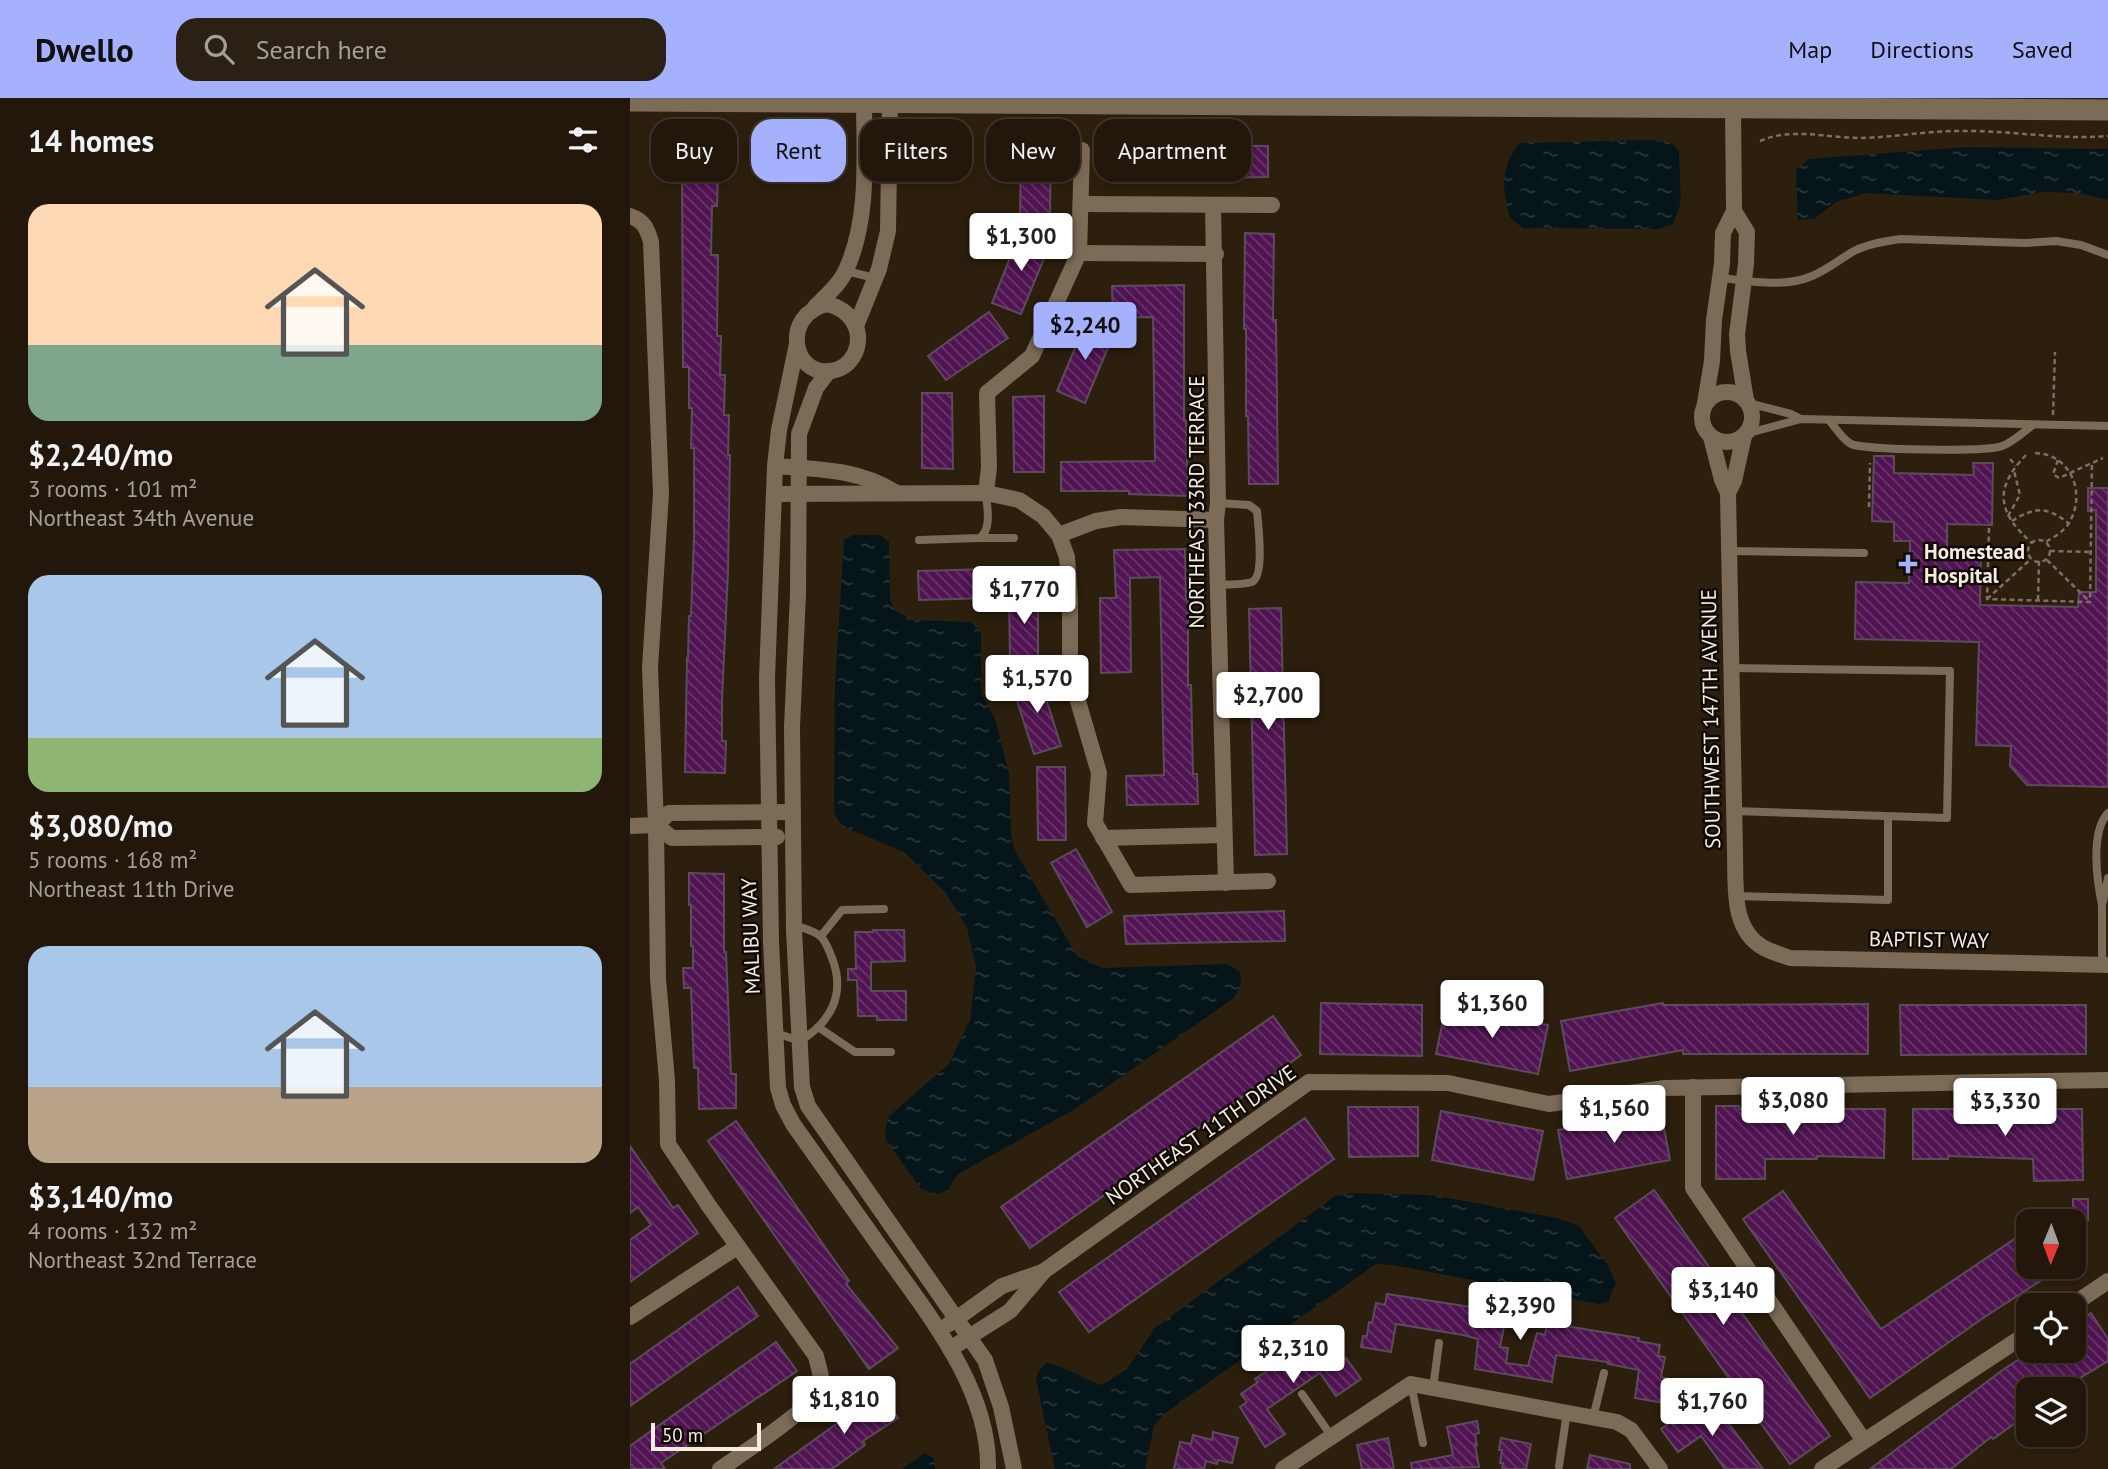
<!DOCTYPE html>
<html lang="en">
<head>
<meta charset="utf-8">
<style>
  body { margin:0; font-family:"PT Sans",sans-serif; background:#2a2013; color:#f1f3f6; height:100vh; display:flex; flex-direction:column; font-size:26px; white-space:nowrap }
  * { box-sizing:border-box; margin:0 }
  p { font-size:23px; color:#a29f9c }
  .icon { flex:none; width:38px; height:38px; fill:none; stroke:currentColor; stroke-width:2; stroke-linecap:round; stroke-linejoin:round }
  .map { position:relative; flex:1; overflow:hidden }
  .panel { display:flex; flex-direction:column; background:#22170a; width:630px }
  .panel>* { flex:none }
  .guide { position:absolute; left:21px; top:21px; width:665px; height:63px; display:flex; gap:14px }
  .needle { width:46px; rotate:181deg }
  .tools { position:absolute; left:1386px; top:1111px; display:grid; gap:14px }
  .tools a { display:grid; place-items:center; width:70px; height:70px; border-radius:14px; background:#22170a; box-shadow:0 4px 10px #0003,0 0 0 2px #3f362b; font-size:35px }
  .scale { position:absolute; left:21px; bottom:18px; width:110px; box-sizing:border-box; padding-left:7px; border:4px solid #f6ece1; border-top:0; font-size:19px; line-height:24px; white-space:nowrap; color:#f6ece1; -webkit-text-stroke:5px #100a04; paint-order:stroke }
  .price { position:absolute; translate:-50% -60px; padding:0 16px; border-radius:7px; background:#fff; color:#222; font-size:23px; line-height:46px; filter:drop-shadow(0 2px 4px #0008) }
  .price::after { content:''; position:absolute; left:50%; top:42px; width:21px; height:16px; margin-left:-10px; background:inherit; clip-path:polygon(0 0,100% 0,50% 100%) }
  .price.on { background:#a5b1fc; color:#111 }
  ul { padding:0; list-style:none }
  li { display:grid; align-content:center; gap:14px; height:371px; padding:0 28px }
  li span { display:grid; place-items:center; height:217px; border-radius:21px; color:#555 }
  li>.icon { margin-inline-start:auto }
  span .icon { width:126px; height:126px; fill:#fffc; stroke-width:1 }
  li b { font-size:30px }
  h2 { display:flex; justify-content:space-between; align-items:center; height:84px; padding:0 28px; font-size:30px }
  .pill { padding:0 24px; border-radius:21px; background:#22170a; box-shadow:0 4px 10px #0003,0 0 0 2px #3f362b; font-size:24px; line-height:63px }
  .pill.on { background:#a5b1fc; color:#111 }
  header { display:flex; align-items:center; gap:42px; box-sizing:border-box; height:98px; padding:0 35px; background:#a5b1fc; color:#111 }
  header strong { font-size:33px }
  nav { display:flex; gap:38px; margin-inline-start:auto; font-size:24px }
  .search { width:490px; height:63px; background:#2a2013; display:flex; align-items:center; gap:18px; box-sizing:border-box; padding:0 24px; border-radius:21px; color:#a29f9c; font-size:26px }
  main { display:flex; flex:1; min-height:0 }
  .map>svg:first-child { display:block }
  .water { fill:url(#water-ripples) }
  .building { fill:url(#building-back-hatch); stroke:#5d4b5d; stroke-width:2 }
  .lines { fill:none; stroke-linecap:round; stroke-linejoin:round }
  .path { stroke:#7c7061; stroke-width:2.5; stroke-dasharray:5 3.5; stroke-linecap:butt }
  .service { stroke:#7c6b57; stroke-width:8 }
  .minor { stroke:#7c6b57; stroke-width:16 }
  .secondary { stroke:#7c6b57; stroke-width:21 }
  .poi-dot { fill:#a5b1fc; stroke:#100a04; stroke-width:2.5 }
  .labels { text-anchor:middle; stroke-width:5; stroke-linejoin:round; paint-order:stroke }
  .street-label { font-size:21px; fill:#f6ece1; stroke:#100a04 }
  .poi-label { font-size:21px; font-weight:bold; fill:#f6ece1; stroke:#100a04; text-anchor:start }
</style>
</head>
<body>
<header>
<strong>Dwello</strong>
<div class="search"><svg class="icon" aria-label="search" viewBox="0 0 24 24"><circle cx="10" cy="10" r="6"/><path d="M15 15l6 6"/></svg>Search here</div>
<nav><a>Map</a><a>Directions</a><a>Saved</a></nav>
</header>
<main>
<section class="panel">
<h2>14 homes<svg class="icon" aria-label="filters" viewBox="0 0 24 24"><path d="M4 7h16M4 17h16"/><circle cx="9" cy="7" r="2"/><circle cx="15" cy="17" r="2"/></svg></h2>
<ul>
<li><span style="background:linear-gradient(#ffd9b3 65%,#7fa58c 0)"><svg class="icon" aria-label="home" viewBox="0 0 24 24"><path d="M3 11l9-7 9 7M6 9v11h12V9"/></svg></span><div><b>$2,240/mo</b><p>3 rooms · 101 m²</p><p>Northeast 34th Avenue</p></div></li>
<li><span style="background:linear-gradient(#a9c7e8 75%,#8fb573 0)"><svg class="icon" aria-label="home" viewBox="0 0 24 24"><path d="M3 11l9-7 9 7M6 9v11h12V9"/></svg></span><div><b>$3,080/mo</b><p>5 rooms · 168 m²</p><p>Northeast 11th Drive</p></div></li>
<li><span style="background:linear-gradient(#a9c7e8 65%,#b9a48a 0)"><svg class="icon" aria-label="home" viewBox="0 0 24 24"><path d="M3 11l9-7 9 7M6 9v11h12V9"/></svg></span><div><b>$3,140/mo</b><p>4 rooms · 132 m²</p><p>Northeast 32nd Terrace</p></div></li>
</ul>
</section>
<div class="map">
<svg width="1478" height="1371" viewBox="0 0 1478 1371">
  <defs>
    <pattern id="water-ripples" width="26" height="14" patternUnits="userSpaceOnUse" patternTransform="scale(1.75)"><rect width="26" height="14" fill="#05151a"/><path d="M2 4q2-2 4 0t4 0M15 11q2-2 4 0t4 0" fill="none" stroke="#2a373b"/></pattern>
    <pattern id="building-back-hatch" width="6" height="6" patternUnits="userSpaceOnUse" patternTransform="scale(1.75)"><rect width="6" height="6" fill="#511453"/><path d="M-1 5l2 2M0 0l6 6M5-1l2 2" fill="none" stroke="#6b366b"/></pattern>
  </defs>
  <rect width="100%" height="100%" fill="#2d1f0e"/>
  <!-- water -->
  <g class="water">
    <path d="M1020,42L1042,45L1049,53L1051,105L1043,126L1029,131L893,130L880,120C872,91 870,71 889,45Z"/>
    <path d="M1336,49L1478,51V102L1449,95L1412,94L1367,102L1236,95L1206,104L1184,121L1168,122L1166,72L1179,61Z"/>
    <path d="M223,437H250L259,444L260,500L264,512L282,522L341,524L351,535V595L366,623L379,676L381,735L385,753L447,858L472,870L597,866L610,874L611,886L604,900L445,1011L328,1076L318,1092L306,1097L291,1091L256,1042L255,1034L259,1018L319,966L340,922L346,868L337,830L316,795L274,754L212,728L204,715L205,586L214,442Z"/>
    <path d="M724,1095L802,1097L927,1120L949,1128L977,1166L986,1185L978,1204L969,1206L763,1167L746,1166L534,1316L524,1328L515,1371H425L406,1281L408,1274L416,1265C436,1268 452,1281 472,1287L497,1271L525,1230L705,1098Z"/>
    <path d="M295,1355L304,1360L305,1371H272Z"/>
  </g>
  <!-- building -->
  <g class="building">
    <path d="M37,35L71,36L70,75H88L87,108H82L81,157H88L87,238H91L90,277H95L94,317H99L98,357H100L98,473L92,602V643H96L95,675L55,674L57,560H58L59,518H61L64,439V350H61L62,310H59V269H53L52,68H36Z"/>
    <path d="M480,47L638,48V79L573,80H546V77H479Z"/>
    <path d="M391,48L421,49L420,118L417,117V125L390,124Z"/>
    <path d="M390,135L420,146L391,216L362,205Z"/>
    <path d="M615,135L644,136L643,222H646L648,386H619L618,318H616V231H614Z"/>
    <path d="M554,187V322H556L558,398L499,396V393H431V364L525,363L523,219L483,220L482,188Z"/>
    <path d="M359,214L378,240L316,282L298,258Z"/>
    <path d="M456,224L484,235L455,305L427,293Z"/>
    <path d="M292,295H322L323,371L292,370Z"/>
    <path d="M414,298V374H384L383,299Z"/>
    <path d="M1244,358H1264V375L1344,377L1343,365H1363L1362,427L1317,426V457L1351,458L1350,507L1448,509L1449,494H1466V412L1458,413V390H1478V689L1397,687L1380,668L1381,648L1346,647L1349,544L1225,541L1226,484L1279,485L1280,443H1264V424L1242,423Z"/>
    <path d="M555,451L556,501H558V587H561L563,676H567L568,706L497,707L496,678L534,677L530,479L500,480L501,574L471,575L470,500H486L484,452Z"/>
    <path d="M360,471L361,500L289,502L288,473Z"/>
    <path d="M408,491V564H380L379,492Z"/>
    <path d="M651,510L657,756L625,757L619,511Z"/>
    <path d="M409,578L431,648L404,656L382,587Z"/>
    <path d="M407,669H435L436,742H408Z"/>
    <path d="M446,751L482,814L457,829L421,765Z"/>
    <path d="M59,775L94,776V854H96L101,976H106V1010L69,1011L68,970H64L61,890H54L53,870H63V848H61V807H59Z"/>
    <path d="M654,813L655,843L496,846L494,818Z"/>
    <path d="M243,832H274L275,863L241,864V893H276V922H247V918H228L227,882H218V871H226L225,834H243Z"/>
    <path d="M691,905L792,907V958L690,956Z"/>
    <path d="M1033,905V907L1238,906V956H1053V952L940,973L931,923Z"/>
    <path d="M1270,907H1456V956L1271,957Z"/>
    <path d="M816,908L918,927L908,976L806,956Z"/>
    <path d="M643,918L671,957L400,1150L371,1109Z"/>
    <path d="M1086,1008H1109V1011H1255L1254,1060L1187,1058V1061H1135V1081H1086Z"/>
    <path d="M718,1009H788V1058L719,1059Z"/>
    <path d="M1283,1011H1452L1453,1082L1404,1083L1403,1061L1318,1058V1061H1283Z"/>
    <path d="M811,1013L913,1033L903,1082L802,1062Z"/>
    <path d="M1031,1014L1040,1062L937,1081L928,1032Z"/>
    <path d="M675,1020L704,1061L459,1234L429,1194Z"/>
    <path d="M106,1023L219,1183L216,1186L268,1250L239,1271L78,1043Z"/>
    <path d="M0,1048L43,1110L48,1107L68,1135L0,1184V1142L21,1127L8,1109L0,1115Z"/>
    <path d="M1024,1092L1200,1338L1160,1366L985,1120Z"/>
    <path d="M1153,1093L1251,1231L1398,1132V1169H1432L1353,1220L1240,1300L1113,1121Z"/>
    <rect x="1443" y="1101" width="15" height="21"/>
    <path d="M108,1189L128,1218L0,1308V1266Z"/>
    <path d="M757,1196L848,1210V1213L869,1216L867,1228L874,1229L870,1249L878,1250L876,1265L898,1268L907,1235L915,1237L917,1225L1009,1240L1008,1243L1030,1247L1028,1258L1035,1259L1031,1279L1038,1281L1034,1305L1005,1300L1009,1272L978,1266V1264L926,1257L922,1284L845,1271L848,1241L833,1237L766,1226L761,1254L731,1249L733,1238H737L739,1224L742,1225L746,1205L755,1207Z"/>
    <path d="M1461,1215L1478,1241V1263L1430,1292H1398V1316L1363,1341L1361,1339L1321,1371H1240L1374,1271L1402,1253H1444V1227Z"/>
    <path d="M687,1243L692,1251L698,1248L709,1264L716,1260L731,1281L706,1298L690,1275L637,1311L655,1336L635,1349L610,1309L617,1304L611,1296L628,1284L625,1281L678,1245L680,1248Z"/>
    <path d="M146,1244L167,1273L31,1365L35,1371H0V1348Z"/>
    <path d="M244,1296L249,1303L254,1300L268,1320L233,1343L235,1347L202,1371H144L220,1316L216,1310L234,1298L236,1301Z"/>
    <path d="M1074,1307L1079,1313L1086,1309L1133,1371H1095L1071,1338L1048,1354L1031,1331L1041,1324L1043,1327L1054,1318L1056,1320Z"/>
    <path d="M847,1323L849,1335L845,1336L847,1347L845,1346L849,1369L782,1371L781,1365L823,1357L817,1329Z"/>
    <path d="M583,1334L608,1340L602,1365L588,1362L587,1366L576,1363L574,1371H544L550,1344L561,1346L563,1337L582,1342Z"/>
    <path d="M758,1340L764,1371H732L727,1347Z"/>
    <path d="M871,1340L901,1346L896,1371H872L873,1365H870L872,1352H869Z"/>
    <path d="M960,1357L1000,1366V1371H957Z"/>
  </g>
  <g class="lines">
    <!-- path -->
    <g class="path">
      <path d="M1130,43C1161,29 1198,40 1231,40C1267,39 1302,32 1338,33C1385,33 1431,42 1478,38"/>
      <path d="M1423,317L1425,254"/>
      <path d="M1405,355C1442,356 1458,398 1437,428C1431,435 1423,440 1415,444"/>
      <path d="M1396,357C1363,391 1368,415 1402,445"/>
      <path d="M1380,361L1386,368"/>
      <path d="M1428,362L1423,376L1429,380L1473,360"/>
      <path d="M1239,409L1240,365"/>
      <path d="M1378,418L1390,397L1384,373"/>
      <path d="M1382,423C1404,409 1417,408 1438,425"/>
      <path d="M1359,430L1357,501L1460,504L1462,365"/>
      <circle cx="1409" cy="453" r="11"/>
      <path d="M1420,453L1461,454"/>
      <path d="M1417,462L1460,504"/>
      <path d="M1357,501L1401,461"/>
      <path d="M1408,502L1409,463"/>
    </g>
    <!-- service -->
    <g class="service">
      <path d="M216,173L245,180"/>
      <path d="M1091,180C1119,183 1155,190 1182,178C1197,172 1210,161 1224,153C1238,146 1255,143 1271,141L1395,145L1426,143L1451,147L1478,157"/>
      <path d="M1118,305L1161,316L1171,321"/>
      <path d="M1199,322C1206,330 1212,341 1221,346C1234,352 1358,354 1372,348C1383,344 1393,334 1403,327"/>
      <path d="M1115,336L1171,321L1478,328"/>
      <path d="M350,440H384"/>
      <path d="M289,442L350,440C362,430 357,410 356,395"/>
      <path d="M1099,453L1234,455"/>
      <path d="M588,487C598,486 613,487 622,484C635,478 628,426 627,413L619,407L588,405"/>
      <path d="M1102,570L1320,573L1317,720L1104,713"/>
      <path d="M1106,798L1258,802V719"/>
      <path d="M1472,807C1467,783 1460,734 1478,715"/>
      <path d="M191,838L212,812L254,811"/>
      <path d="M1472,867V807L1478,780"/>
      <path d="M188,929L225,954H261"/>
      <path d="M146,935L170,943C201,924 216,896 202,860C199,853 196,842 189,837C182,832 171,830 164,826"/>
      <path d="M781,1286L793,1345"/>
      <path d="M803,1290L809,1245"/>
      <path d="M672,1296L702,1339"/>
      <path d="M963,1320L974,1275"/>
      <path d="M929,1368L937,1314"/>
    </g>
    <!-- minor -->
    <g class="minor">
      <path d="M451,106L642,107"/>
      <path d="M583,107L588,405L586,422L596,785"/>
      <path d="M1104,113L1117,134L1116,166L1107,236L1108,253L1116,302"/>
      <path d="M0,118C14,123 17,130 21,144L31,395L20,570L26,727L28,881L37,982L38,1046L79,1108L186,1258C188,1268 194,1282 190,1291C178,1313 113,1355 90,1371"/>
      <path d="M449,155L586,156"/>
      <path d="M197,206C219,211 235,231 225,255C220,265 212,272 200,273C162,278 151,217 197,206Z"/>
      <path d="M185,209C196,198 210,186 216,172C240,120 234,56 234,0"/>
      <path d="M226,228L249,171L258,133L260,0"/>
      <path d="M167,246L149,332L145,368L137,580L141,843L148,990L153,1007L163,1026C193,1068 223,1111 253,1153C297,1215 360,1291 358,1371"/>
      <path d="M199,273L186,290L169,336L168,496L162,629L164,832L172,989L178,1008L355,1262L371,1309L384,1371"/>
      <circle cx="1097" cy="319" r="25"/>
      <path d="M1075,305L1082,263L1084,222L1092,166L1093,135L1104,113L1103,11"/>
      <path d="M1081,339L1092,382L1098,395L1105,756C1106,789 1101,832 1134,850C1142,854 1151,857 1160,860L1478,867"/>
      <path d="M145,368C187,371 228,371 265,394"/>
      <path d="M356,395L359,369L357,295L402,258L449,155L452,52"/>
      <path d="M1098,395L1104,383L1114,338"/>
      <path d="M144,396L356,395L389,402L413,418L429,437L437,459L440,501V561L443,586L469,675L465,725L501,787L638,783"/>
      <path d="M429,437L466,423L491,419L586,422"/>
      <path d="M26,727L39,715L163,714"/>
      <path d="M0,728L26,727L42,740L147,739"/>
      <path d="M473,740L594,737"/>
      <path d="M1063,989V1090L1234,1343"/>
      <path d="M1441,1208L1478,1183"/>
      <path d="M0,1219L107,1149"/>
      <path d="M319,1226L372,1188L412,1174"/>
      <path d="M320,1251L380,1213L414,1173L679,984L818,985L919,1006L1035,990L1478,982"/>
      <path d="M653,1371L781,1286L987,1324L1001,1332L1030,1371"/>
      <path d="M1192,1371L1398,1235"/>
    </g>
    <!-- secondary -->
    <path class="secondary" d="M0,3L1478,12"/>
  </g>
  <!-- markers -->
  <path class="poi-dot" d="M1274.5 455.5h7v7h7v7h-7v7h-7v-7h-7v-7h7z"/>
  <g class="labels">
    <!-- street labels -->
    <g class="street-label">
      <text transform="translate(567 404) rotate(-90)" y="7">NORTHEAST 33RD TERRACE</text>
      <text transform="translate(1081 621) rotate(-91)" y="7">SOUTHWEST 147TH AVENUE</text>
      <text transform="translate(121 838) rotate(-92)" y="7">MALIBU WAY</text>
      <text transform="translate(1299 842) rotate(1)" y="7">BAPTIST WAY</text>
      <text transform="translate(571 1037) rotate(-35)" y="7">NORTHEAST 11TH DRIVE</text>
    </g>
    <!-- poi labels -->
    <g class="poi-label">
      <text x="1294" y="461">Homestead<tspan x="1294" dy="24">Hospital</tspan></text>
    </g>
  </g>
</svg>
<div class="tools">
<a><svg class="needle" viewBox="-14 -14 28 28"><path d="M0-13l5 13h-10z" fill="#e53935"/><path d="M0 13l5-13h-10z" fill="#a29f9c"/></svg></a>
<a><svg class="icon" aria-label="locate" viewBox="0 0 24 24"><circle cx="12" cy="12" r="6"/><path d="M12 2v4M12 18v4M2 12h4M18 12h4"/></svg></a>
<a><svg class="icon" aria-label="layers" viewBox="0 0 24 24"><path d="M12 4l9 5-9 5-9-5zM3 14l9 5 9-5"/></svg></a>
</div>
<div class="scale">50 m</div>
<b class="price" style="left:391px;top:175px">$1,300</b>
<b class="price on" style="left:455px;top:264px">$2,240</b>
<b class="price" style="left:394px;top:528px">$1,770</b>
<b class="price" style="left:407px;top:617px">$1,570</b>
<b class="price" style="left:638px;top:634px">$2,700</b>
<b class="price" style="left:862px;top:942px">$1,360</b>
<b class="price" style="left:1163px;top:1039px">$3,080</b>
<b class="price" style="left:1375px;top:1040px">$3,330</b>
<b class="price" style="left:984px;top:1047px">$1,560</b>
<b class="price" style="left:1093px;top:1229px">$3,140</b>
<b class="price" style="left:890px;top:1244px">$2,390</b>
<b class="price" style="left:663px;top:1287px">$2,310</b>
<b class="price" style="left:214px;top:1338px">$1,810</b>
<b class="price" style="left:1082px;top:1340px">$1,760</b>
<div class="guide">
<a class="pill">Buy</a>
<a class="pill on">Rent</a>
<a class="pill">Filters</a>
<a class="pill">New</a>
<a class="pill">Apartment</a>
</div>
</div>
</main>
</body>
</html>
